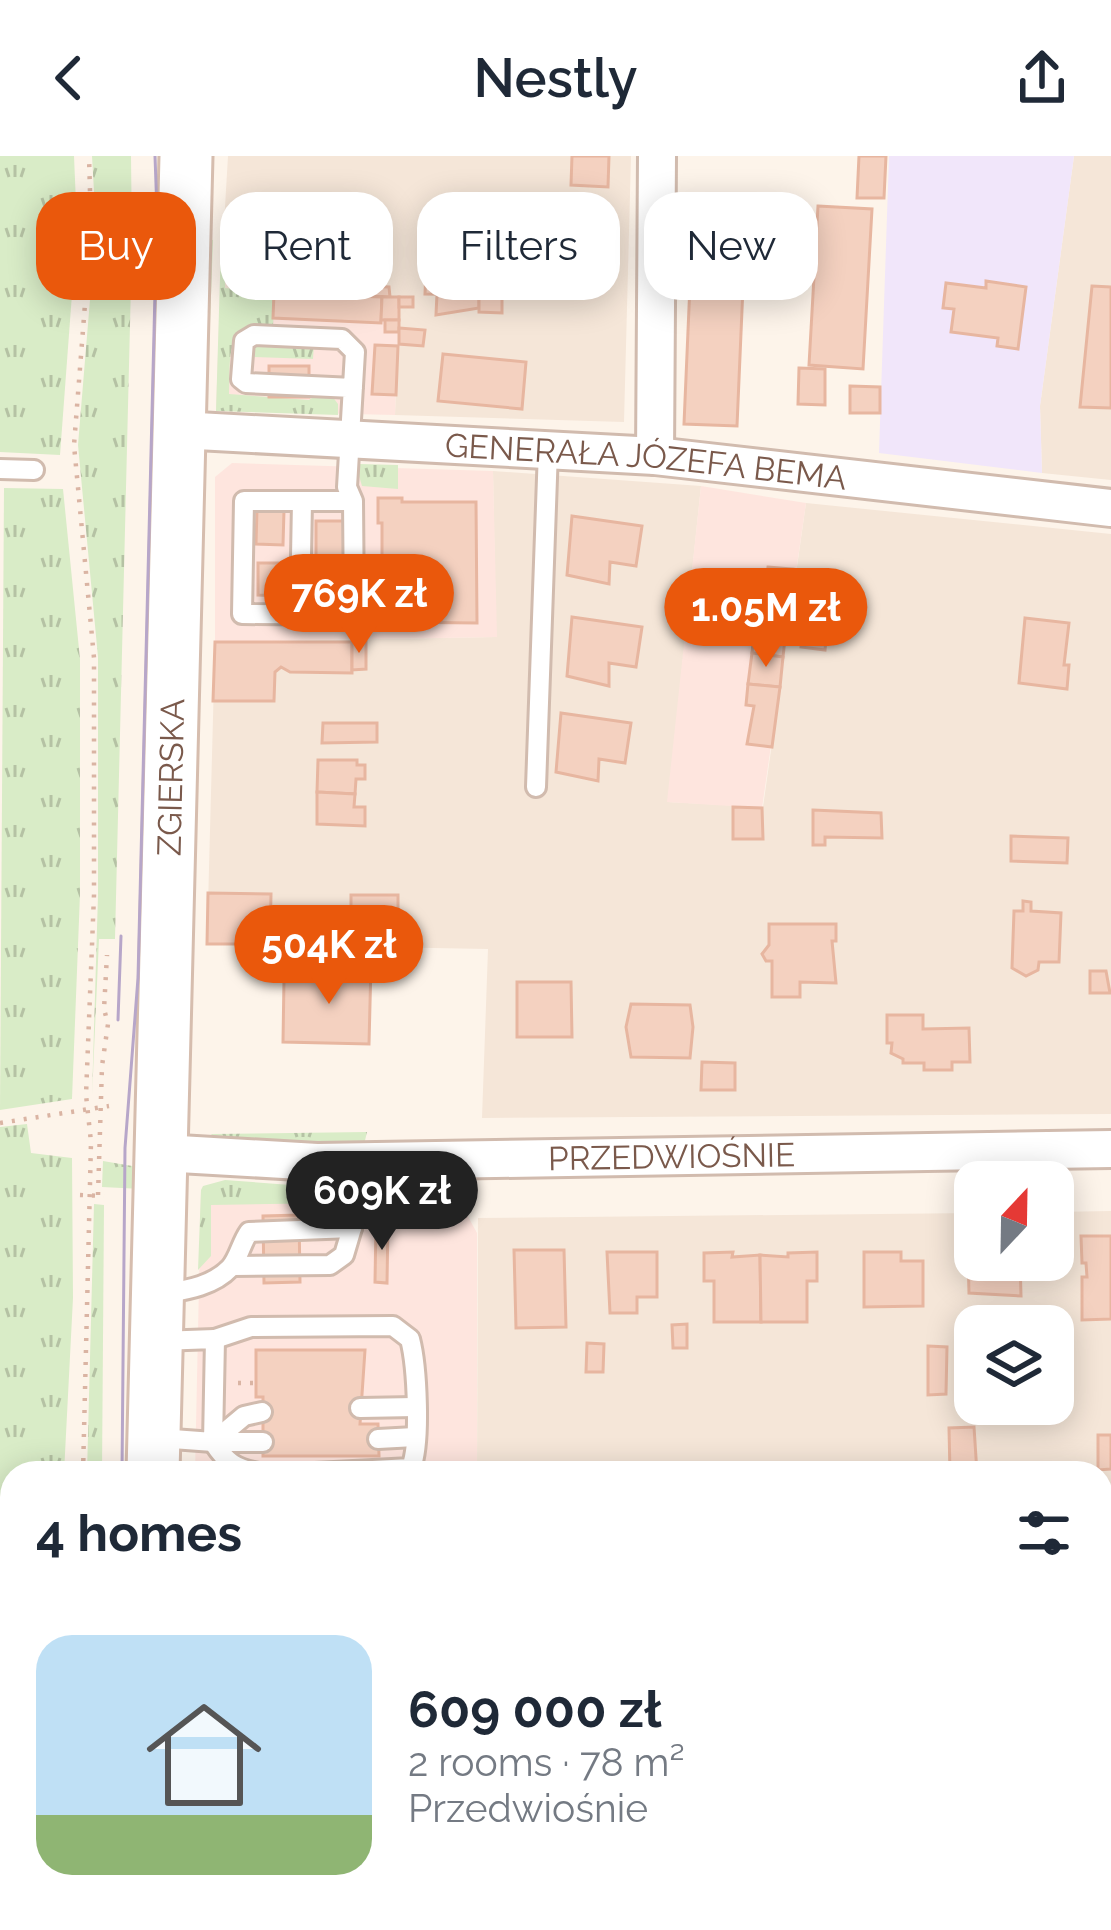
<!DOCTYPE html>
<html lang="en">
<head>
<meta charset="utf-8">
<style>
  body { margin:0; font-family:Raleway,sans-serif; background:#f6f6f7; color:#1f2937; height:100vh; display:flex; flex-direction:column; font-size:45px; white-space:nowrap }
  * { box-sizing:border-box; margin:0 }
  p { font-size:39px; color:#747a83 }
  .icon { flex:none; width:66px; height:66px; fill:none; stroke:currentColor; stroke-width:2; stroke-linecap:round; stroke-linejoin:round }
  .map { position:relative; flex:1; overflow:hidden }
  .details { position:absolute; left:0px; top:1305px; width:1113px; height:471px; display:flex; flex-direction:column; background:#fff; border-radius:36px 36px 0 0; box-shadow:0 6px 30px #0003 }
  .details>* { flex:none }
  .guide { position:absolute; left:36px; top:36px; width:1041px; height:108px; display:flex; gap:24px }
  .needle { width:78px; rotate:22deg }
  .tools { position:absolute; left:954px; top:1005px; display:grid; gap:24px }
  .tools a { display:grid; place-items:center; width:120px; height:120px; border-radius:24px; background:#fff; box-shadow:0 6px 30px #0003; font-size:60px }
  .price { position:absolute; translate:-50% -102px; padding:0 27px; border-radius:42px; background:#ea580c; color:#fff; font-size:39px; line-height:78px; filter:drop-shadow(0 3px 6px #0008) }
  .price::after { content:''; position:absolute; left:50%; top:72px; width:36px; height:27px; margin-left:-18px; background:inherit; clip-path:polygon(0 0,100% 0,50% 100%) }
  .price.on { background:#222; color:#fff }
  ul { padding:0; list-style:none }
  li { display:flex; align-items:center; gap:36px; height:300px; padding:0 36px }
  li+li { border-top:3px solid #e0e1e3 }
  li span { display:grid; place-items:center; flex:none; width:336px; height:240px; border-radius:36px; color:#555 }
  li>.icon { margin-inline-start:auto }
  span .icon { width:144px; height:144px; fill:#fffc; stroke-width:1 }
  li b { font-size:51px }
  h2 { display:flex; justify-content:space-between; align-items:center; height:144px; padding:0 36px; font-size:51px }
  .pill { padding:0 42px; border-radius:36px; background:#fff; box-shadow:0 6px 30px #0003; font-size:42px; line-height:108px }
  .pill.on { background:#ea580c; color:#fff }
  header { display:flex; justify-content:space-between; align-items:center; height:156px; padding:0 36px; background:#fff; font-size:54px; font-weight:600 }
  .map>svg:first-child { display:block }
  .residential { fill:#f5e6d8; fill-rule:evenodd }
  .commercial { fill:#fee5de }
  .education { fill:#f1e6fa }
  .grass { fill:url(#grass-tufts) }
  .building { fill:#f4d1c0; stroke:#e7b6a0; stroke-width:3 }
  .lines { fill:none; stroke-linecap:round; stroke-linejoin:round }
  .service-casing { stroke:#d1bbae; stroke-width:24 }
  .minor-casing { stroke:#d1bbae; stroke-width:42 }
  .secondary-casing { stroke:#d6bdae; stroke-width:57 }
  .path { stroke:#dab4a3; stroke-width:4.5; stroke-dasharray:3 9; stroke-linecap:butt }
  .service { stroke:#fff; stroke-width:18 }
  .minor { stroke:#fff; stroke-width:36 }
  .secondary { stroke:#fff; stroke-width:51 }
  .tram { stroke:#b7a6c9; stroke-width:3 }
  .labels { text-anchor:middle; stroke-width:9; stroke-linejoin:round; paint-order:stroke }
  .street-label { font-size:33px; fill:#7a594b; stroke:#fff9f1 }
</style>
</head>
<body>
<header><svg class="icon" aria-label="back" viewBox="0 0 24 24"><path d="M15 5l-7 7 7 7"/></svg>Nestly<svg class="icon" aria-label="share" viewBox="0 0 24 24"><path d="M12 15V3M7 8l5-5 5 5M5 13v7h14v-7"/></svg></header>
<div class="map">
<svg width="1111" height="1774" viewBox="0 0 1111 1774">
  <defs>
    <pattern id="grass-tufts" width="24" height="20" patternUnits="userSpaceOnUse" patternTransform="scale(3)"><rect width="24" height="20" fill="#d9ecc7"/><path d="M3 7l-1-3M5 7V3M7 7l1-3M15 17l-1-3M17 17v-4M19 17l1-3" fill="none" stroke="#b5c2a4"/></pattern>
  </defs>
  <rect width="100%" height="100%" fill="#fdf4ea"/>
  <!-- residential -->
  <g class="residential">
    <path d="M228,0H631L624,266L395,259L399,141L220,136Z"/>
    <path d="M1074,0H1111V324L1042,317L1040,250Z"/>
    <path d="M493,315L701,330L668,646L763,651L806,347L1111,378V958L482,962L488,793L207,788L215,486L496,481Z"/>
    <path d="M1111,1055V1685H1101V1317H477L478,1062L975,1057V1104H1053V1056ZM975,1170H1053V1248H975Z"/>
  </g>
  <!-- commercial -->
  <g class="commercial">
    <path d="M220,136L399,141L395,259L216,255Z"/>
    <path d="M232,307L493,315L497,481L215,486V321Z"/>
    <path d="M701,330L806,347L762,652L667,646Z"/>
    <path d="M453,1033L477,1077V1317H195L201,1034Z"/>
  </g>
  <!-- education -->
  <path class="education" d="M889,0H1074L1040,250L1042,317L879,297Z"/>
  <!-- grass -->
  <g class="grass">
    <path d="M0,0H74L77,71L60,299L0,296Z"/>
    <path d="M92,0H131L132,87L115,783H99L92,940L98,739V501L78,289L96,71Z"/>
    <path d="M205,83L213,84L207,251L204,250Z"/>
    <path d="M221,88L225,89V132L274,137L273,171C223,170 231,198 229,238L309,244L316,239L332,240L338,248V259L216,255Z"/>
    <path d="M258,187L314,188L313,203L251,201L252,192Z"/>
    <path d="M359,308L398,309V333L362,330L357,313Z"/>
    <path d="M4,332L63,333L80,503V738L72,943L0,954Z"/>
    <path d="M27,968L31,997L72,1002L73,1142L64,1317H12V1537H0V971Z"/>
    <path d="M367,976L363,993L204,985L212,978Z"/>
    <path d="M103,1005L138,1011L142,1033L102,1031Z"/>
    <path d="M225,1024L331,1032L335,1047L211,1049V1100L198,1114L201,1034L203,1030Z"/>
    <path d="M94,1048L104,1049L102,1317H87Z"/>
    <path d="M196,1764H460L461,1774H180V1769Z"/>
  </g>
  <!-- building -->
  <g class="building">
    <path d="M572,0H609L608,31L571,29Z"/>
    <path d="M859,0H886L884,42H857Z"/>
    <path d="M818,50L872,53L863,213L809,209Z"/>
    <path d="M554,63L607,65L605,117L552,115Z"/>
    <path d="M692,82L745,84L737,270L684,268Z"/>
    <path d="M323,106H343L342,140L280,137V115L322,116Z"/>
    <path d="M426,114L502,116V139L425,138Z"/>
    <path d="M986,125L1026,131L1018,193L997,190L998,182L951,176L954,153L943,152L946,127L986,132Z"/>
    <path d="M342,127H364L365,140H342Z"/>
    <path d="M364,130L389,131L390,141L365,140Z"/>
    <path d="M1092,130L1111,131V252L1080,251Z"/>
    <path d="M274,137L382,141L381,167L273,162Z"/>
    <path d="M437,138L479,139V152L436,159Z"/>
    <path d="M479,139H502V157L479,156Z"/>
    <path d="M382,141H399V164H381Z"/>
    <rect x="399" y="141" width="14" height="10"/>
    <rect x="385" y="164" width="14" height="12"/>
    <path d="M399,172L425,174L423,190L399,188Z"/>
    <path d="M375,189L398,190L396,239L372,238Z"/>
    <path d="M443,198L526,206L522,253L438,245Z"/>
    <rect x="269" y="210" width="40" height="31"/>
    <path d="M799,212L825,213V249L798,248Z"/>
    <path d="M850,230L880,231V257H850Z"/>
    <path d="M378,342H402V346H476L477,467L382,466V367H378Z"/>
    <path d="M257,353L284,354L283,389L256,388Z"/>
    <path d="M572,360L642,370L636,410L610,406L609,428L567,419Z"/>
    <path d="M316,365H344V401L316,400Z"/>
    <path d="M258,407H283V440L258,439Z"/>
    <path d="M768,411L793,413L783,501L752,497L754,478L760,474Z"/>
    <path d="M810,417L833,420L825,494L801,491Z"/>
    <path d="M572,461L642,471L636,511L609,507V530L567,520Z"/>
    <path d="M1025,462L1069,467L1064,509H1069L1067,533L1019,527Z"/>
    <path d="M215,486H352V517L290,516L281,511L275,516L274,545H213Z"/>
    <path d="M352,486H366V513L352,514Z"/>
    <path d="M752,497L783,501L780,531L748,528Z"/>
    <path d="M748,528L780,531L772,591L747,588L754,550L746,549Z"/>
    <path d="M561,557L631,567L625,607L599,603L598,625L556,616Z"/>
    <path d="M323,567H377V586L322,587Z"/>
    <path d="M318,604H357V609H365V623H356L355,638L317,636Z"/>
    <path d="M317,636L355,638L354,651H365V670L317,668Z"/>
    <path d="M733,651L762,652L763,683H733Z"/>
    <path d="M813,654L881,657L882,682L825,681V689H813Z"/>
    <path d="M1011,680L1068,682L1067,707L1011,705Z"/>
    <path d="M208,737L271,738L270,788H207Z"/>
    <rect x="351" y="739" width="47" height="26"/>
    <path d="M1023,745L1031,746V755L1061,757L1059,806H1039L1038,814L1026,820L1012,812L1014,755H1023Z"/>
    <path d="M769,768H836V785H832L836,827L800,826V841H772V805H766L762,798L769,789Z"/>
    <path d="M317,778H387V789L317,790Z"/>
    <path d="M326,807L371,808L369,888L283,886L284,823L325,824Z"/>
    <path d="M1090,815H1106L1110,837H1090Z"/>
    <path d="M517,826H571L572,881H517Z"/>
    <path d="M631,848L690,849L693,871L690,902L631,901L626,871Z"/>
    <path d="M887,859H923V873L969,872L970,906H952V914H924V907H903V903L891,897L892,887H887Z"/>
    <path d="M702,906L735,907V934H701Z"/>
    <path d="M299,1059L300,1126L264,1127L263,1060Z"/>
    <path d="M376,1067H388L387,1127L375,1126Z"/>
    <path d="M1081,1080H1111V1163L1082,1164V1121H1087L1086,1107H1082Z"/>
    <path d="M514,1094H564L566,1171L516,1172Z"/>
    <path d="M607,1096H657V1141H637V1157H610Z"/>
    <path d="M733,1096L732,1101L760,1099L761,1166H714V1125H704V1097Z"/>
    <path d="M817,1096V1125H807V1166H761L760,1099L788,1101V1097Z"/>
    <path d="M864,1096H901V1105H923V1150L864,1151Z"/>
    <path d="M975,1098V1104H1020L1021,1140L969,1137L968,1099Z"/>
    <path d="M687,1168V1192H673L672,1169Z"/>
    <path d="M587,1187L604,1188L603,1216H586Z"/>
    <path d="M928,1190L947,1191L946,1238L928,1239Z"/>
    <path d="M256,1194H365L360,1268H378L379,1300H263V1241H256Z"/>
    <path d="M974,1271L977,1317H950L949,1272Z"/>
    <path d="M1098,1279H1111V1313L1098,1314Z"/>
  </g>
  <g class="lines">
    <!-- service casing -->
    <g class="service-casing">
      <g id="service">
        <path d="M353,232L246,227L241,223L244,185L254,179L342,183L355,196L347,331L353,345L354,459L242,458L244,345H353"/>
        <path d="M0,313L34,314"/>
        <path d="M300,458L302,345"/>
        <path d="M536,631L548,294"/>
        <path d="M233,1110L330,1109L344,1099L352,1072"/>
        <path d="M163,1138C186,1134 213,1130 230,1112C239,1102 241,1087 249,1076L352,1072L348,1005"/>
        <path d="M215,1183L251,1171L393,1170L410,1183C417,1210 421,1286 411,1312L315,1317"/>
        <path d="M159,1185L215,1183L213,1286L159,1282"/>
        <path d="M360,1252L415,1251"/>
        <path d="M378,1283L415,1281"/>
        <path d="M213,1286L244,1260L262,1256"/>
        <path d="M213,1286C226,1306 235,1313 259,1317"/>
        <path d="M213,1286H263"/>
      </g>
    </g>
    <!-- minor casing -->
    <g class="minor-casing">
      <g id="minor">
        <path id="s1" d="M179,274L655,300L1111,352"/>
        <path d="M655,300L657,0"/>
        <path id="s2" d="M162,997L317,1006L1111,993"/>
        <path d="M1101,1730H1111"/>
        <path d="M0,1743H12"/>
      </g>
    </g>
    <!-- secondary casing -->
    <g class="secondary-casing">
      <g id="secondary">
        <path id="s3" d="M153,1317L186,0"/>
        <path d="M141,1774V1764"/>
      </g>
    </g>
    <!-- path -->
    <g class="path">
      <path d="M0,967L109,950"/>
      <path d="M80,1039L104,1040"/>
      <path d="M98,1039L102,910L108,868L104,853L107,799"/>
      <path d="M238,1227H256"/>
      <path d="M83,1317L91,986L86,939L94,739V502L74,289L91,71L89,0"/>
      <path d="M82,1774L83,1764"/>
    </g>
    <!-- service -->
    <use href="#service" class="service"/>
    <!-- minor -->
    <use href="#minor" class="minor"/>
    <!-- secondary -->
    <use href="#secondary" class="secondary"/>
    <!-- tram -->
    <g class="tram">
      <path d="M118,864L121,780"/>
      <path d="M122,1317L125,992L138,822L157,56L155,0"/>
      <path d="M96,1774L97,1764"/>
    </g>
  </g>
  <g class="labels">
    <!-- street labels -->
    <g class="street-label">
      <text dy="12" stroke="none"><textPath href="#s1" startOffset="468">GENERAŁA JÓZEFA BEMA</textPath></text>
      <text dy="12" stroke="none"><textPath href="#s3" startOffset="696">ZGIERSKA</textPath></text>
      <text dy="12" stroke="none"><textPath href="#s2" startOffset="510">PRZEDWIOŚNIE</textPath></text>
    </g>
  </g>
</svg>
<div class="tools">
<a><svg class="needle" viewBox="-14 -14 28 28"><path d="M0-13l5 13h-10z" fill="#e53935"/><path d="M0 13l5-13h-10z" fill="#747a83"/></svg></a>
<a><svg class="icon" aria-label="layers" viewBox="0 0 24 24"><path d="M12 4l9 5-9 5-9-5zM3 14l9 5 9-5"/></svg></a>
</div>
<b class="price" style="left:359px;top:500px">769K zł</b>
<b class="price" style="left:766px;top:514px">1.05M zł</b>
<b class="price" style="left:329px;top:851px">504K zł</b>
<b class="price on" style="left:382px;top:1097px">609K zł</b>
<div class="guide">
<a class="pill on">Buy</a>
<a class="pill">Rent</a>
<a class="pill">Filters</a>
<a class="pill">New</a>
</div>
<section class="details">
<h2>4 homes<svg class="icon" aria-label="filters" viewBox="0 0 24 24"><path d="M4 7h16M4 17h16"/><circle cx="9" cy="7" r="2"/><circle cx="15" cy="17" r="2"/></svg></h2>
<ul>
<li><span style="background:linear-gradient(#bfe0f5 75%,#8fb573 0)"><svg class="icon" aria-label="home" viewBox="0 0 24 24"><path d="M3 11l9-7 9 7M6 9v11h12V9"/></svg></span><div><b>609 000 zł</b><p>2 rooms · 78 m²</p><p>Przedwiośnie</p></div></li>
</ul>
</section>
</div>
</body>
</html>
